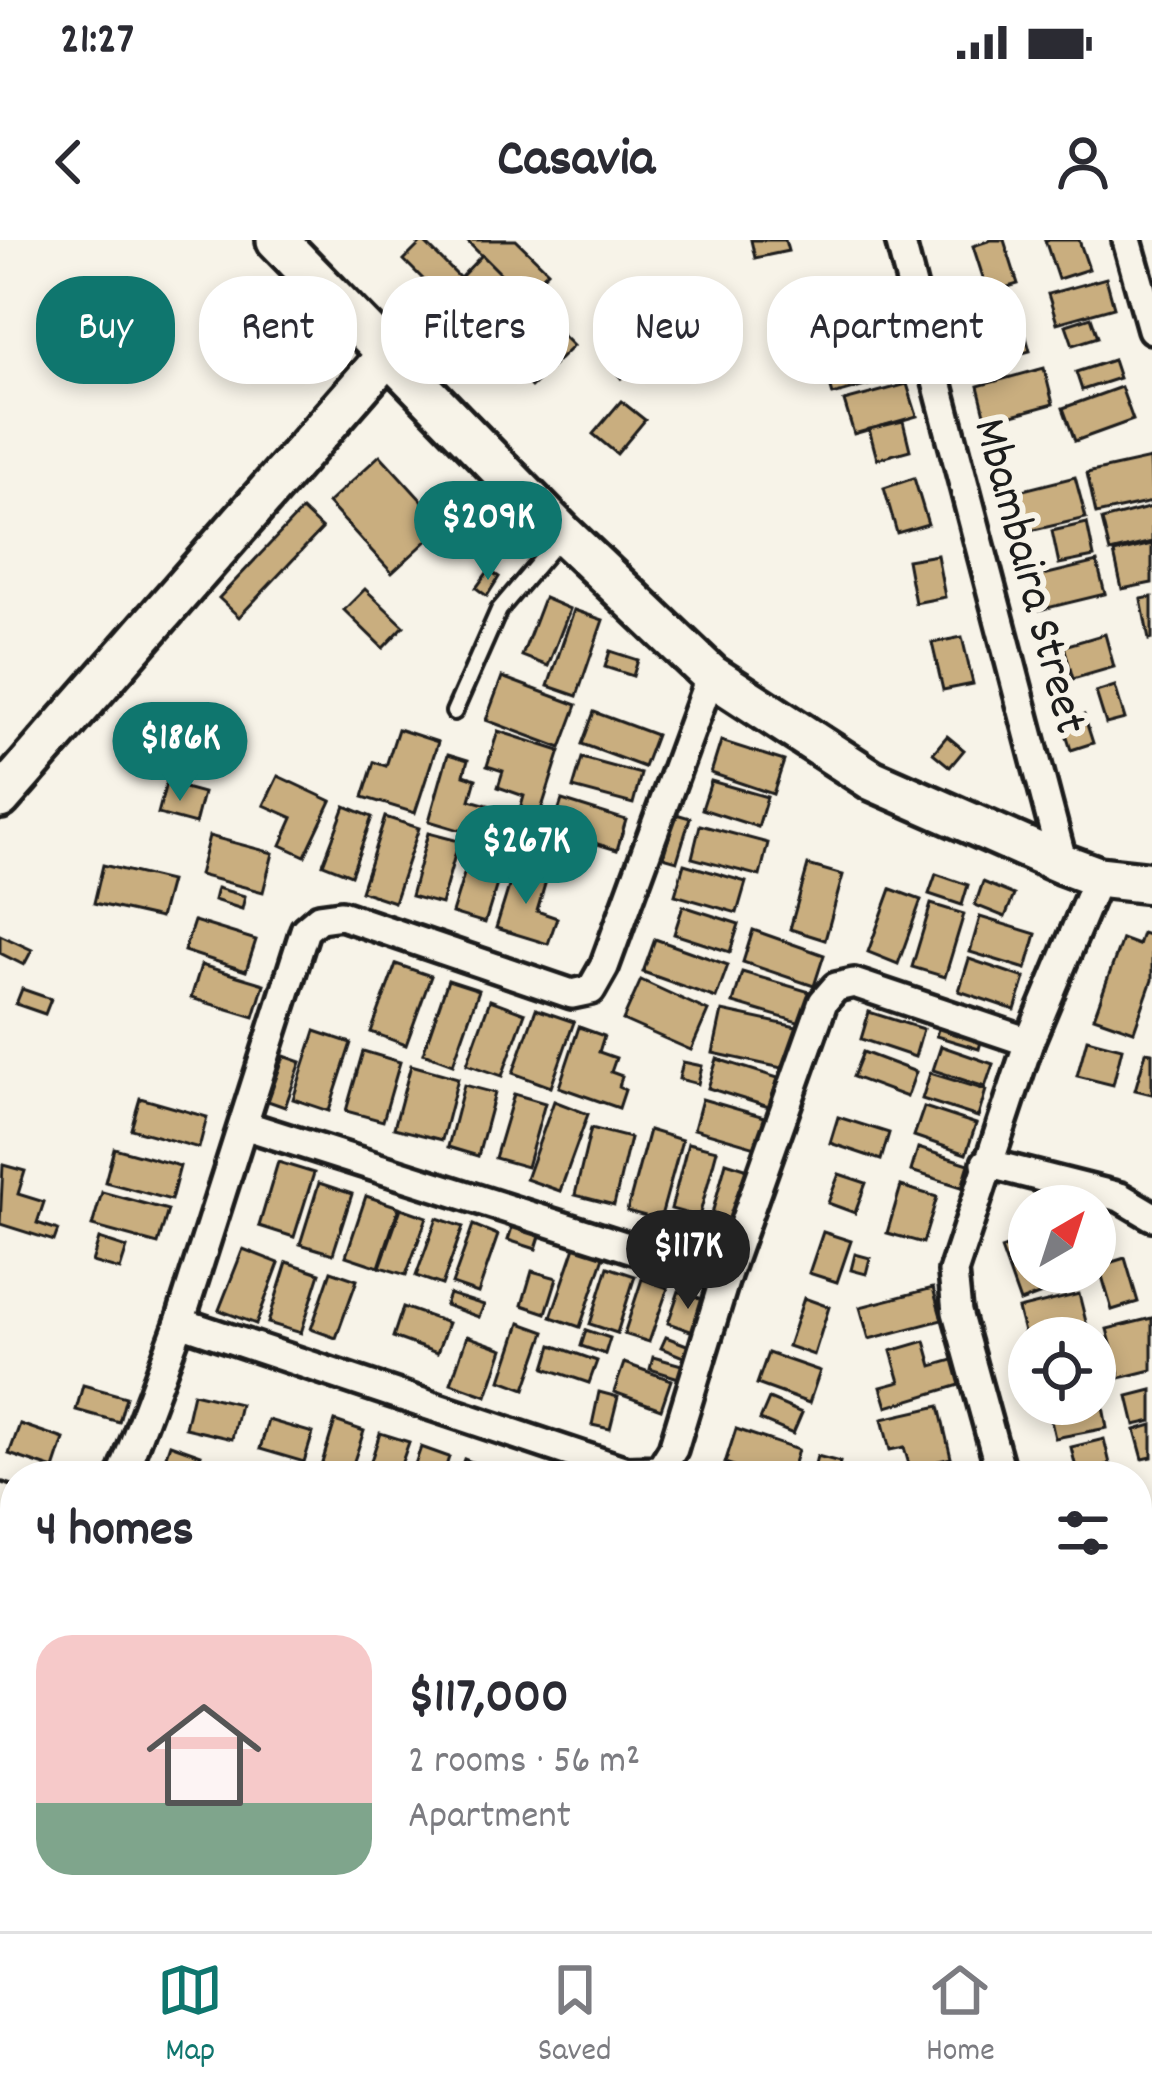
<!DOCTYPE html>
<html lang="en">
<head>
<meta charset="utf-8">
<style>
  body { margin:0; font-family:Dekko,sans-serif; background:#f7f7f7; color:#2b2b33; height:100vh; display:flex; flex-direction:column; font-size:45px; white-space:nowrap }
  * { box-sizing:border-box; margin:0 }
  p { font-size:39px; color:#7c7c81 }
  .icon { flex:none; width:66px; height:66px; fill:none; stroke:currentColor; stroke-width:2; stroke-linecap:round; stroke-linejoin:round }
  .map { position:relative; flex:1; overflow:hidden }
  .panel { position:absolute; left:0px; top:1221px; width:1152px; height:471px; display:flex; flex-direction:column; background:#fff; border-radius:48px 48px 0 0; box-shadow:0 6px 18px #0003 }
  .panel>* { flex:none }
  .top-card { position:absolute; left:36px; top:36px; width:1080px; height:108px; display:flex; gap:24px }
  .needle { width:78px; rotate:39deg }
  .fabs { position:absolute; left:1008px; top:945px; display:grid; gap:24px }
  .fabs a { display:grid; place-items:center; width:108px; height:108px; border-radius:50%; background:#fff; box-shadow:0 6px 18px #0003; font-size:60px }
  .price { position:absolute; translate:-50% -102px; padding:0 27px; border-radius:42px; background:#0f766e; color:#fff; font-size:39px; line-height:78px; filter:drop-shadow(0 3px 6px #0008) }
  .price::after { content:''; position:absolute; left:50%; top:72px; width:36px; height:27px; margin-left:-18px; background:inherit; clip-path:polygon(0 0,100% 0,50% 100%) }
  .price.selected { background:#222; color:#fff }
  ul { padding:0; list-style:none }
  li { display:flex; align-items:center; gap:36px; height:300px; padding:0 36px }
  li+li { border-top:3px solid #e1e1e2 }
  li span { display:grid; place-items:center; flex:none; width:336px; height:240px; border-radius:36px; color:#555 }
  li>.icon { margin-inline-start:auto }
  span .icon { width:144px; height:144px; fill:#fffc; stroke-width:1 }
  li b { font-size:51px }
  h2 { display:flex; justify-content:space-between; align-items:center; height:144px; padding:0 36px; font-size:51px }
  .chip { padding:0 42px; border-radius:48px; background:#fff; box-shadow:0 6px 18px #0003; font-size:42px; line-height:108px }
  .chip.selected { background:#0f766e; color:#fff }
  .status { display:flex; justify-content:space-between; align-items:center; height:84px; padding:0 60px; background:#fff; direction:ltr }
  .status svg { height:33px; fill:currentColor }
  header { display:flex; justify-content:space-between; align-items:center; height:156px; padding:0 36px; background:#fff; font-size:54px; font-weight:800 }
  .menu { display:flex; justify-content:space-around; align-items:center; height:168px; border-top:3px solid #e1e1e2; background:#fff; font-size:33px; color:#7c7c81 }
  .menu a { display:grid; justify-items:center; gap:6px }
  .menu .selected { color:#0f766e }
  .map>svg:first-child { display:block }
  .building { fill:#c9ae7f; stroke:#1c1c1c; stroke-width:3 }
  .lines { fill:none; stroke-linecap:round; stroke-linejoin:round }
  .lane-casing { stroke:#1c1c1c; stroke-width:22 }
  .street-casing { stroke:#1c1c1c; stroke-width:36 }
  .secondary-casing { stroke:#1c1c1c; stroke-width:48 }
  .lane { stroke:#f7f3e8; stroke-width:14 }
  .street { stroke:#f7f3e8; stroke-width:27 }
  .secondary { stroke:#f7f3e8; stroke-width:39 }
  .labels { text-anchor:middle; stroke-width:12; stroke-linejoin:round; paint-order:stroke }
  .street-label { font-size:48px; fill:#1c1c1c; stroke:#f7f3e8 }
</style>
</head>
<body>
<div class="status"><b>21:27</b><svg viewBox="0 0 49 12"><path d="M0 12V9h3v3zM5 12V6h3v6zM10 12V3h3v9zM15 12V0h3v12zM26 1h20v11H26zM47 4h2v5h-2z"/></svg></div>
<header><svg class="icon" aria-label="back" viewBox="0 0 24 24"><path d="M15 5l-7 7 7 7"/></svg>Casavia<svg class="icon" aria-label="person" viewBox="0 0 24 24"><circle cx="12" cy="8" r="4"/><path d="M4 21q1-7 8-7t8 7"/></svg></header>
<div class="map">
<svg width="1152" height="1691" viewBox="0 0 1152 1691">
  <rect width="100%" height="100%" fill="#f7f3e8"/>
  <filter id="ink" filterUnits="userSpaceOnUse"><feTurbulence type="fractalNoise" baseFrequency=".00833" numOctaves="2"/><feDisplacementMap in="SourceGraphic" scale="24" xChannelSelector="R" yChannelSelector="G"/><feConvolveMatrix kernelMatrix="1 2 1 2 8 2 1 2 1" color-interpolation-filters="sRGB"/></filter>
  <g filter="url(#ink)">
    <!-- building -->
    <g class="building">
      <path d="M466,0H516L548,31L522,56Z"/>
      <path d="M751,0H785L788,11L755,18Z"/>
      <path d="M991,0H1004L1018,44L988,53L973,6Z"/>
      <path d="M1045,0H1079L1089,29L1058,39Z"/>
      <path d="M423,1L460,38L482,15L573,106L531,147L404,20Z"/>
      <path d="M1106,38L1114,67L1057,83L1048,54Z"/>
      <path d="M888,53L897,89L835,103L827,66Z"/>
      <path d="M1018,68L1030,111L1000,119L989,76Z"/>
      <path d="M1091,77L1098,97L1073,105L1066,85Z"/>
      <path d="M636,90L653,110L621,138L604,117Z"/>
      <path d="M905,95L916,132L833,155L822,118Z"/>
      <path d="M1113,120L1119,138L1082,150L1076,132Z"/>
      <path d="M1044,128L1053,164L987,182L978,146Z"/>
      <path d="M907,144L917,176L854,194L844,161Z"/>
      <path d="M1121,147L1133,180L1075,201L1063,168Z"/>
      <path d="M621,161L645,180L617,214L593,194Z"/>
      <path d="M903,181L910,210L877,219L869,189Z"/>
      <path d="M380,215L444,285L392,333L328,263Z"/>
      <path d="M1150,219L1152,262L1096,274L1087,233Z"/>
      <path d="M1075,237L1086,278L1030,291L1019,251Z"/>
      <path d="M914,238L928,284L897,293L884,248Z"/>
      <path d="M1152,267V302L1110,312L1102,280Z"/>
      <path d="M302,270L322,289L239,377L219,358Z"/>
      <path d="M1087,283L1094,317L1059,324L1052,291Z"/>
      <path d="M1152,304V343L1122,349L1114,313Z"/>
      <path d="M937,315L945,357L915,363L907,320Z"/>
      <path d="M1097,322L1105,354L1039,370L1031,338Z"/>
      <path d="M489,330L499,337L487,356L476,348Z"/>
      <path d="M365,349L404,386L383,408L344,370Z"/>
      <path d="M1152,357V399L1149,400L1141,359Z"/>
      <path d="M544,358L570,369L548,426L522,416Z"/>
      <path d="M574,370L603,380L577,456L548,446Z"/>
      <path d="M1105,394L1114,427L1073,439L1064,406Z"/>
      <path d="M962,397L973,444L943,450L932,403Z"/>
      <path d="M610,411L638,420L633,436L605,427Z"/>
      <path d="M502,437L577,465L561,508L486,480Z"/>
      <path d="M1115,446L1125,479L1106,484L1096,452Z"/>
      <path d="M594,472L656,495L644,527L582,504Z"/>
      <path d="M1084,475L1093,503L1071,510L1062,482Z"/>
      <path d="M398,489L438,502L415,573L363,557L374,522L386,526Z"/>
      <path d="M212,491L231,501L225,512L207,501Z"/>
      <path d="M498,491L560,511L537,583L518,577L524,556L498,547L503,531L487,526Z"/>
      <path d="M947,496L964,510L950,527L933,513Z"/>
      <path d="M721,501L784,521L773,554L711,533Z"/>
      <path d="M448,514L468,520L464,535L476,539L470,560L488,565L479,596L429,581Z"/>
      <path d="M582,518L641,534L633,564L573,548Z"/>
      <path d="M278,536L331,561L305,616L281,605L293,578L264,565Z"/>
      <path d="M711,541L767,557L758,587L702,569Z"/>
      <path d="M166,543L203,553L195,584L158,574Z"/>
      <path d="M562,560L626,580L617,610L552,590Z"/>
      <path d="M345,566L372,577L351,635L323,624Z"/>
      <path d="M676,574L690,578L677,621L663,617Z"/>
      <path d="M385,577L419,588L394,662L361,651Z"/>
      <path d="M700,585L768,603L760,636L692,618Z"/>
      <path d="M428,593L459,601L441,664L411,656Z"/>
      <path d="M209,596L273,613L263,652L199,635Z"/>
      <path d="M473,605L506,615L485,683L452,673Z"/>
      <path d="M516,624L548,634L537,671L557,678L548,704L496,688Z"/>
      <path d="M684,624L746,642L737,673L675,655Z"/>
      <path d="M103,625L170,641L160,678L94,663Z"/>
      <path d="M808,625L843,635L825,700L790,689Z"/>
      <path d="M936,634L968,645L962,665L929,654Z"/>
      <path d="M983,642L1014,655L1005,677L975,665Z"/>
      <path d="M217,648L245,656L242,669L214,660Z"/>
      <path d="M891,649L921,660L898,724L868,712Z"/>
      <path d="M931,664L964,674L945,737L912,727Z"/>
      <path d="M683,666L739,684L730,712L674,694Z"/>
      <path d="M980,677L1036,694L1026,729L970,712Z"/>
      <path d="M194,681L256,700L246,731L184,711Z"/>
      <path d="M753,690L824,715L814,746L743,722Z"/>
      <path d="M1142,693L1152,696V740L1134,791L1094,777L1122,699L1138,705Z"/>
      <path d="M0,695L32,710L24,725L0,713Z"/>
      <path d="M655,699L728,725L716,758L643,732Z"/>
      <path d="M969,719L1025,738L1015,770L959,751Z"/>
      <path d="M396,724L431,736L406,805L371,792Z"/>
      <path d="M201,725L264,744L254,777L191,758Z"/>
      <path d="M742,732L810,752L801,783L733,763Z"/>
      <path d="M448,740L479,750L453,824L423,813Z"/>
      <path d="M641,740L708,771L691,810L623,780Z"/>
      <path d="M22,749L51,759L45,774L16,764Z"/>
      <path d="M490,760L525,773L502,836L467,824Z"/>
      <path d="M536,769L574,782L551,847L513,833Z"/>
      <path d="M722,771L801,788L791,830L713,813Z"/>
      <path d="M869,772L923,789L915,817L861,799Z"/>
      <path d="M941,778L984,791L979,809L936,796Z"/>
      <path d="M579,787L604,796L599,812L616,818L611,832L622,836L619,847L625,850L619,868L559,847Z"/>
      <path d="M315,791L351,803L329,871L293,859Z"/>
      <path d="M1087,799L1122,808L1113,845L1077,836Z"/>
      <path d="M941,806L993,824L985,847L933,830Z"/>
      <path d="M363,811L400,822L383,881L346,871Z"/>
      <path d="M863,812L916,832L907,857L853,837Z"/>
      <path d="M1146,812L1152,813V854L1135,850Z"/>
      <path d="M284,816L301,822L285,867L268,861Z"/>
      <path d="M717,819L778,838L769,867L708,848Z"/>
      <path d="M683,822L702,826L698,844L679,839Z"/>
      <path d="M411,825L458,838L442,900L394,888Z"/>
      <path d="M930,833L986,850L978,877L922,859Z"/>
      <path d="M464,845L495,853L478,916L448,907Z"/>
      <path d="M514,854L545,863L527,927L495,918Z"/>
      <path d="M140,858L207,877L199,908L131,889Z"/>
      <path d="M702,859L768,878L759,908L694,889Z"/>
      <path d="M554,861L588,874L560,951L526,939Z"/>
      <path d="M924,867L976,884L966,914L914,896Z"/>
      <path d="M838,877L889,893L881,920L830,903Z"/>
      <path d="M591,888L630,898L614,965L575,955Z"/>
      <path d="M649,890L682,900L660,980L627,971Z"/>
      <path d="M688,903L717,910L699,977L671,969Z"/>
      <path d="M114,908L180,926L171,960L105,942Z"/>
      <path d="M918,908L969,924L962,947L911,931Z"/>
      <path d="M278,922L314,933L294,997L259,986Z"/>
      <path d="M726,922L758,932L741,990L710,981Z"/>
      <path d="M3,925L25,931L18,954L44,962L37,983L58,990L54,1001L0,984Z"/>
      <path d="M839,934L866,943L855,973L828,963Z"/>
      <path d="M319,943L352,954L333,1014L300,1004Z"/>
      <path d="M901,946L937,957L923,1003L887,993Z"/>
      <path d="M102,952L168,970L158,1004L92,986Z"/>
      <path d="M366,956L399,967L379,1027L346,1016Z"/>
      <path d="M401,968L427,977L406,1035L380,1027Z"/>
      <path d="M437,978L463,987L442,1045L416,1036Z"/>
      <path d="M513,984L541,993L536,1009L508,1000Z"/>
      <path d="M473,985L498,995L478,1053L452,1044Z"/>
      <path d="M823,992L851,1001L837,1042L809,1033Z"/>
      <path d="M99,999L127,1008L120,1030L92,1022Z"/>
      <path d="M1029,999V1032H1071L1074,1042L1020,1062L1001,1009Z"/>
      <path d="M576,1004L605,1014L580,1087L551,1077Z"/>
      <path d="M243,1009L279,1023L256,1084L219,1070Z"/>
      <path d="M855,1014L870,1018L866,1034L851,1030Z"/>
      <path d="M1125,1018L1138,1062L1112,1070L1099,1026Z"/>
      <path d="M287,1022L320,1033L301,1093L268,1083Z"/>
      <path d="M608,1027L635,1036L617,1093L590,1084Z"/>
      <path d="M331,1031L357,1040L336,1098L311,1089Z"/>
      <path d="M532,1031L557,1038L546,1073L522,1065Z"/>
      <path d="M642,1039L668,1048L649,1102L624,1094Z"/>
      <path d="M933,1048L942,1080L869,1099L860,1067Z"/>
      <path d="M679,1051L708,1061L696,1093L668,1083Z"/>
      <path d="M449,1054L484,1065L479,1077L445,1065Z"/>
      <path d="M1079,1054L1090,1098H1029V1112L1018,1069Z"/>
      <path d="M804,1058L829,1067L814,1115L788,1106Z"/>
      <path d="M403,1067L448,1083L437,1113L393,1097Z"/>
      <path d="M1152,1078V1130L1120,1138L1107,1089Z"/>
      <path d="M520,1083L545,1092L525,1149L501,1140Z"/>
      <path d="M586,1090L610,1098L605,1114L581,1106Z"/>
      <path d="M467,1096L503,1109L487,1156L451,1143Z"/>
      <path d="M666,1097L692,1107L688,1119L661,1108Z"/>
      <path d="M925,1101L932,1126L956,1119L963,1144L887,1167L881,1147L900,1142L891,1111Z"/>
      <path d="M552,1105L597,1121L589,1143L545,1128Z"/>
      <path d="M768,1113L820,1131L809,1163L757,1144Z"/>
      <path d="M653,1117L689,1127L685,1140L650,1129Z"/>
      <path d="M624,1123L671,1140L661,1169L614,1152Z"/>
      <path d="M83,1145L126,1157L119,1182L76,1170Z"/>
      <path d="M1152,1150V1181L1135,1185L1128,1156Z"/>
      <path d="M599,1152L618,1157L610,1189L592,1185Z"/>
      <path d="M193,1153L240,1164L232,1199L185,1188Z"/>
      <path d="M769,1159L802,1173L793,1194L760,1180Z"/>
      <path d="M1102,1161L1107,1188L1055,1198L1049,1172Z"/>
      <path d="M939,1166L951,1218L910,1228L904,1207L890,1210L882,1179Z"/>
      <path d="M268,1180L313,1193L304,1222L260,1209Z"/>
      <path d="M335,1181L364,1191L349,1236H318Z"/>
      <path d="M20,1184L64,1199L54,1229L9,1214Z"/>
      <path d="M1152,1185V1217L1143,1219L1135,1190Z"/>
      <path d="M736,1189L798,1210L790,1236H763L725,1223Z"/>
      <path d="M380,1193L409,1202L397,1236H366Z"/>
      <path d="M1104,1199L1110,1224L1077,1232L1071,1207Z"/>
      <path d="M170,1204L201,1215L194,1236H159Z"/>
      <path d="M421,1207L449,1217L443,1236H411Z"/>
      <path d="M817,1216L840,1222L837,1236H812Z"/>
      <path d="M464,1219L492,1230L490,1236H458Z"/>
      <path d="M1140,1308L1152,1362L1137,1365V1309Z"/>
      <path d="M9,1314L15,1316V1343L1,1339Z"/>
      <path d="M1152,1382V1434L1137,1437V1386Z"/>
      <path d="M13,1399L15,1400V1430L5,1427Z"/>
      <path d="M1152,1451V1516L1137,1520V1455Z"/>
      <path d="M15,1536V1594L0,1589Z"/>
      <path d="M1152,1536V1585L1151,1586L1137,1540Z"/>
      <path d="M298,1677H362L359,1690L332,1682L329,1691L296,1683Z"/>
      <path d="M376,1677H424L420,1691H372Z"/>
      <path d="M840,1677H907L863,1691H845Z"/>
    </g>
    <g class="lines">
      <!-- lane casing -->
      <g class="lane-casing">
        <path id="lane" d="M454,472L499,370L560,298"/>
      </g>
      <!-- street casing -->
      <g class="street-casing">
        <g id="street">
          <path d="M900,0L1063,624"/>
          <path d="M1127,0L1152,89"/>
          <path d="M247,886L725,1038"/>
          <path d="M986,923L1120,957L1152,976"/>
          <path d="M180,1082L305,690L319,678L341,675L572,754L591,750L604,727L711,435"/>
          <path d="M122,1236L180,1082L626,1231L660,1230L673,1209L725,1038L823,762L836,747L854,743L1029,802"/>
          <path d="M1002,1236L957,1072L953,1032L1029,802L1098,637"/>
          <path d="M0,1258L15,1263"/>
          <path d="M0,1485L15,1490"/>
          <path d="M597,1677L640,1691"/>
          <path d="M1129,1677L1132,1691"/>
          <path d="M757,1691L762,1677"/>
          <path d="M993,1691L1039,1677"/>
        </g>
      </g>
      <!-- secondary casing -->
      <g class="secondary-casing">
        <g id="secondary">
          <path d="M277,0L563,294L711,435L872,540L1063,624L1098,637L1152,643"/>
          <path d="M0,558L390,112"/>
        </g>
      </g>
      <!-- lane -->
      <use href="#lane" class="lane"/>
      <!-- street -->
      <use href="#street" class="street"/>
      <!-- secondary -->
      <use href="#secondary" class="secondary"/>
    </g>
  </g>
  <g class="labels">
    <!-- street labels -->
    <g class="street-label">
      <text transform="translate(1034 335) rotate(75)" y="17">Mbambaira Street</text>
    </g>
  </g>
</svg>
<div class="fabs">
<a><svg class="needle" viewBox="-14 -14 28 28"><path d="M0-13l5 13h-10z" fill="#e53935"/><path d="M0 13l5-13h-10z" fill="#7c7c81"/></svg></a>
<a><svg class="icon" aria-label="locate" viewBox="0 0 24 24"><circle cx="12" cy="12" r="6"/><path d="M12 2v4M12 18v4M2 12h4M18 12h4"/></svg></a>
</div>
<b class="price" style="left:488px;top:343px">$209K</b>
<b class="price" style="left:180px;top:564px">$186K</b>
<b class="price" style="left:526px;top:667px">$267K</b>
<b class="price selected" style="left:688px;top:1072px">$117K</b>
<div class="top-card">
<a class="chip selected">Buy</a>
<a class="chip">Rent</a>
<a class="chip">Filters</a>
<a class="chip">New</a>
<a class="chip">Apartment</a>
</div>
<section class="panel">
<h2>4 homes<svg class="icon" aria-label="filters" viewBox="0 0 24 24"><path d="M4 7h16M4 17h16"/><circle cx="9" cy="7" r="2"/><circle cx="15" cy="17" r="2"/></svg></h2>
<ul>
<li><span style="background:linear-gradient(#f6c9c9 70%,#7fa58c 0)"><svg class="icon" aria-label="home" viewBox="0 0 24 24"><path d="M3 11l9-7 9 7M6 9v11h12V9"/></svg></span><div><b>$117,000</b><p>2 rooms · 56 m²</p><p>Apartment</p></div></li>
</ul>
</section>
</div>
<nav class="menu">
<a class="selected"><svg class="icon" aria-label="map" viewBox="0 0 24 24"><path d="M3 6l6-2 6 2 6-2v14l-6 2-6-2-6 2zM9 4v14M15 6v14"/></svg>Map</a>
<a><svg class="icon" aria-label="saved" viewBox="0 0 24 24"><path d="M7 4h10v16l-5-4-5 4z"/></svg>Saved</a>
<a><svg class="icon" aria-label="home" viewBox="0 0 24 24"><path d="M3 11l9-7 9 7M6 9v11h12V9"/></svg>Home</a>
</nav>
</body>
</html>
